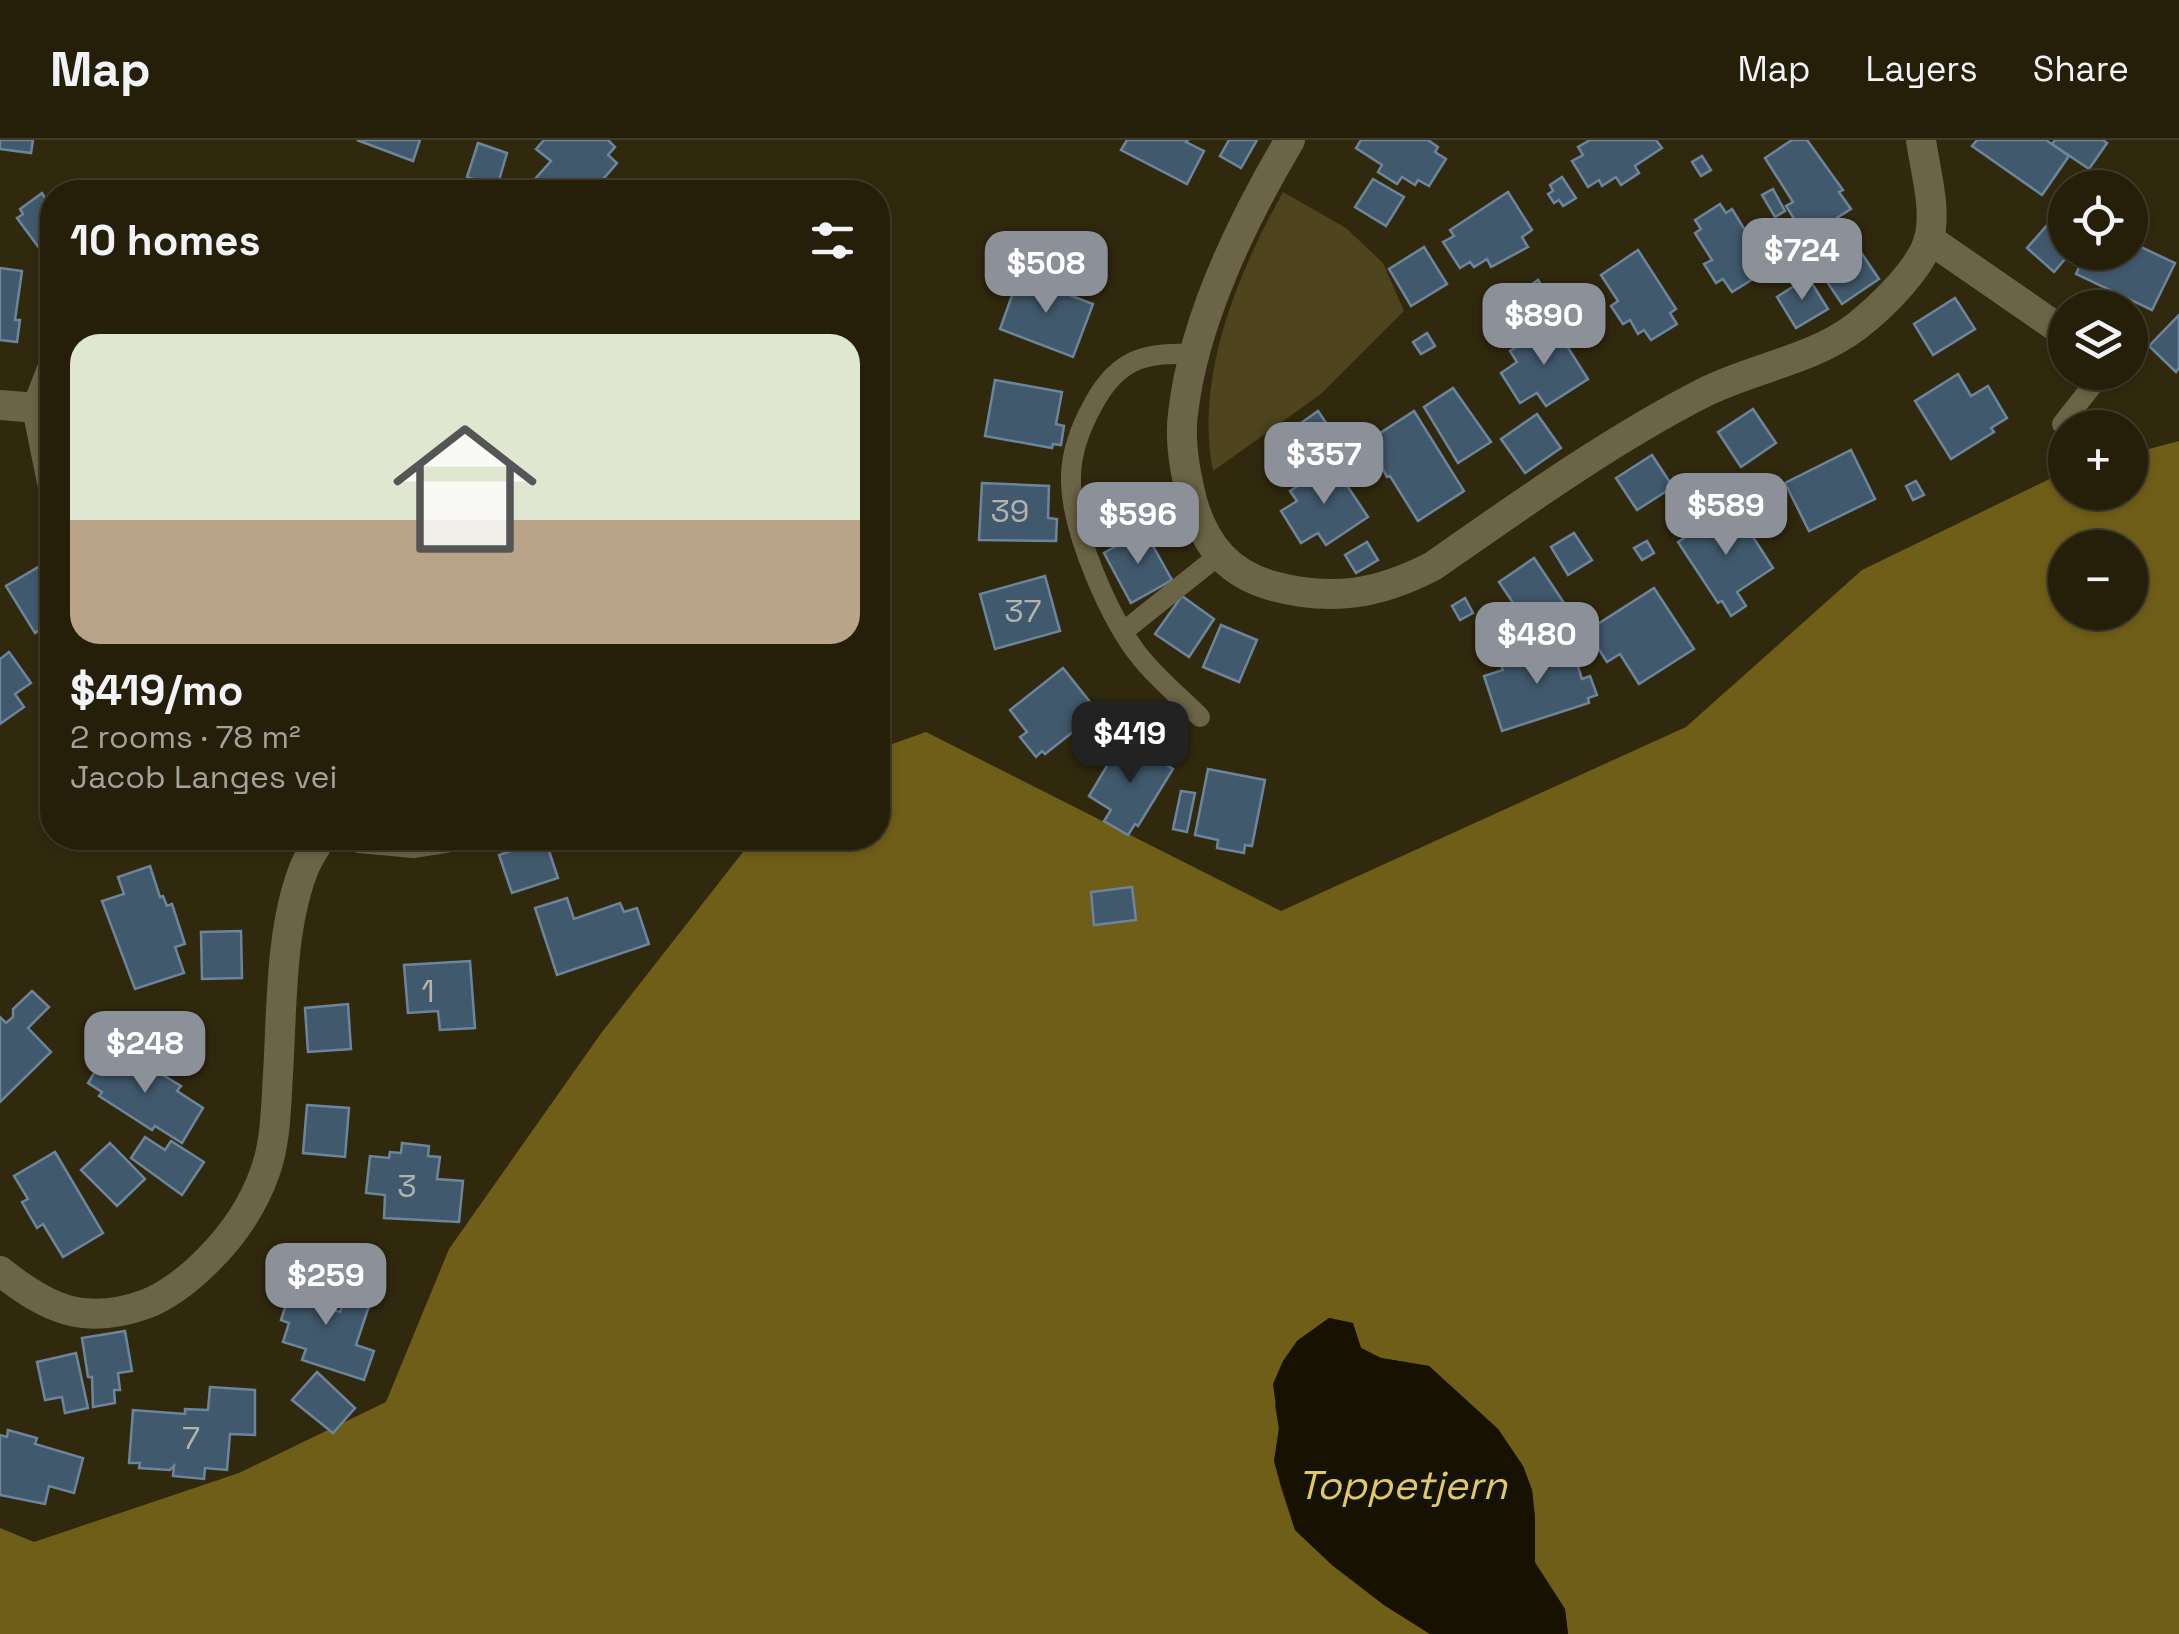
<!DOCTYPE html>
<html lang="en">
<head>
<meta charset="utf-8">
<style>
  body { margin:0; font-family:"Space Grotesk",sans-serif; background:#2d2713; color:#f1f3f6; height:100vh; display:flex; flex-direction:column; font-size:38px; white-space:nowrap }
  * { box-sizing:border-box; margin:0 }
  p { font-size:32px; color:#a3a29c }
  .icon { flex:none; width:55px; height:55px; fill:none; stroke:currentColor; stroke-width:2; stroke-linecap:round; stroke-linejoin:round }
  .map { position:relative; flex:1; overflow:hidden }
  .panel { position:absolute; left:40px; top:40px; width:850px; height:670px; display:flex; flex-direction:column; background:#251f0a; border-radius:40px; box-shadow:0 2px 8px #0004,0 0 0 2px #423d2b }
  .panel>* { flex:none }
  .controls { position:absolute; left:2048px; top:30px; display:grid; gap:20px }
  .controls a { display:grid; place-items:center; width:100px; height:100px; border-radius:50%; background:#251f0a; box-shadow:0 2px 8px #0004,0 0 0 2px #423d2b; font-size:50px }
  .price { position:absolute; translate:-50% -85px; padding:0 22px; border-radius:20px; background:#8c9099; color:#fff; font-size:32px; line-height:65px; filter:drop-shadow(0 2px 5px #0008) }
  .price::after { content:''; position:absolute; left:50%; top:60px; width:30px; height:22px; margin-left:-15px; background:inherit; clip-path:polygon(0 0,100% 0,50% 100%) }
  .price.on { background:#222; color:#fff }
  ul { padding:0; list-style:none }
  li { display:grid; align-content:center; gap:20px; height:530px; padding:0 30px }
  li+li { border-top:2px solid #423d2b }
  li span { display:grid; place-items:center; height:310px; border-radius:30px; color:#555 }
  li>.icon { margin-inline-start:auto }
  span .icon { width:180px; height:180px; fill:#fffc; stroke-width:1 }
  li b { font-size:42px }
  h2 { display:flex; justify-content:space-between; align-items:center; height:120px; padding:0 30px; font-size:42px }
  header { display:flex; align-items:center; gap:60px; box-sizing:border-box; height:140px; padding:0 50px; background:#251f0a; border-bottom:2px solid #423d2b }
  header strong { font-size:48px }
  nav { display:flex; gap:55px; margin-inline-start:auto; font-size:35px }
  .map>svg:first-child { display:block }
  .green { fill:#4e441d }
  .forest { fill:#6f5e18; fill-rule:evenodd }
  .water { fill:#161100 }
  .building { fill:#41596d; stroke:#6d859c; stroke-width:2.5 }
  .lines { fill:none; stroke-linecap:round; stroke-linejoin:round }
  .lane { stroke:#6c6447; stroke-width:20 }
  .street { stroke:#6c6447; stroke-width:30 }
  .labels { text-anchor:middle; stroke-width:10; stroke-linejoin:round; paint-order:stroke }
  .number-label { font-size:32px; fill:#b1b3ac }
  .water-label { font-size:40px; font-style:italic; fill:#e1c869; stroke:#151207 }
</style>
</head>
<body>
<header>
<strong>Map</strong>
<nav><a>Map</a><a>Layers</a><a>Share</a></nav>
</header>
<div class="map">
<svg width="2179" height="1494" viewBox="0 0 2179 1494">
  <rect width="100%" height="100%" fill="#31290e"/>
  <!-- green -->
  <path class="green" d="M1283,52L1346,88L1383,123L1404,171L1321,254L1213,331C1194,237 1238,133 1283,52Z"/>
  <!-- forest -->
  <path class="forest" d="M2179,301V1494H1568L1565,1469L1535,1422V1378L1532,1350L1523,1326L1498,1289L1429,1226L1381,1218L1361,1208L1352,1183L1329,1178L1297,1201L1275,1266L1279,1289L1274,1321L1281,1348L1295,1390L1332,1425L1384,1465L1430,1494H0V1388L34,1402L239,1333L386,1262L449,1109L602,892L754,698H878V609L926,592L1281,771L1686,587L1862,430L2062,333L2065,332V352H2130V314ZM2065,408H2130V472H2065Z"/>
  <!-- water -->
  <path class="water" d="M1329,1178L1353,1183L1361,1208L1381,1218L1429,1226L1498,1289L1523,1326L1532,1350L1535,1378V1423L1565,1469L1568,1494H1430L1384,1465L1332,1425L1295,1390L1274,1321L1279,1289L1273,1244L1283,1221L1297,1201Z"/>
  <!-- building -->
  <g class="building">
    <path d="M0,0H33L31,13L0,9Z"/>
    <path d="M357,0H420L413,21Z"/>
    <path d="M544,0H608L615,7L608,15L617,23L592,52H550L535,39L551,21L536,9Z"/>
    <path d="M1127,0H1188L1186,2L1204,11L1187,44L1121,10Z"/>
    <path d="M1229,0H1257L1241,28L1220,16Z"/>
    <path d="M1361,0H1428L1438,7L1435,12L1446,19L1429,46L1418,40L1415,45L1402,37L1397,44L1378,32L1382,25L1356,8Z"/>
    <path d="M1590,0H1656L1662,8L1635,26L1639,33L1621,45L1616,37L1602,46L1599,40L1588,47L1572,21L1583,15L1578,7Z"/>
    <path d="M1792,0H1807L1843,50L1839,52L1851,69L1813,93L1805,81L1798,85L1786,66L1793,62L1765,18Z"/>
    <path d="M1977,0H2046L2069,16L2042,55L1972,6Z"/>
    <path d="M2055,0H2103L2107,3L2089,29L2052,4Z"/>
    <path d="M478,3L507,13L497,47L467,37Z"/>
    <path d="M1702,16L1711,30L1701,36L1692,22Z"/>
    <path d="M1562,37L1576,58L1563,66L1559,60L1554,63L1548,54L1553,51L1550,45Z"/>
    <path d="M1373,39L1404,57L1386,86L1355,67Z"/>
    <path d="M1773,49L1785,71L1775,77L1762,55Z"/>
    <path d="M1508,52L1532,90L1522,97L1528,107L1491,127L1487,119L1474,127L1470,122L1460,128L1443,102L1454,96L1450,90Z"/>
    <path d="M42,53L45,58L51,54L52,56V104L42,112L17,78L23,74L20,69Z"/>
    <path d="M1720,64L1726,73L1732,69L1769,129L1732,152L1723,139L1716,143L1704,124L1712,120L1695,93L1701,89L1695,80Z"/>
    <path d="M2055,76L2065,85V112H2071L2054,132L2027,108Z"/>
    <path d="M2130,102L2175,123L2152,170L2076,134L2086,112H2130Z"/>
    <path d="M1856,105L1879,139L1842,164L1819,130Z"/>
    <path d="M1424,107L1447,144L1411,166L1389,129Z"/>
    <path d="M1638,110L1676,169L1670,173L1677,184L1651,200L1644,190L1638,194L1630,180L1623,184L1611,166L1618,161L1601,135Z"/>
    <path d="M0,128L22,131L15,180H20L17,202L0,200Z"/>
    <path d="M1019,136L1093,164L1073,217L1000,189Z"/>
    <path d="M1808,137L1828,169L1796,188L1777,157Z"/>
    <path d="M1538,140L1546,152L1530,162L1522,151Z"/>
    <path d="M1955,158L1975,189L1933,215L1914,184Z"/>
    <path d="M2179,175V228L2176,232L2149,206Z"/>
    <path d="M1553,184L1588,239L1546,266L1537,253L1520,263L1501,233L1517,222L1510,211Z"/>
    <path d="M1427,193L1435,206L1421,214L1413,202Z"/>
    <path d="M1958,234L1971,256L1988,246L2007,278L1991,288L1994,292L1951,319L1915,261Z"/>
    <path d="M995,240L1062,252L1056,284L1064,286L1061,305L1053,304L1052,308L985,296Z"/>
    <path d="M1453,248L1491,302L1458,323L1424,267Z"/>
    <path d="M1753,269L1776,303L1741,327L1718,292Z"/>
    <path d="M1318,271L1339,302L1322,313L1301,283Z"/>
    <path d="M1414,271L1464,351L1418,381L1390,336L1387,337L1368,301Z"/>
    <path d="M1537,274L1561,308L1525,333L1501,299Z"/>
    <path d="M1851,310L1875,359L1809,391L1785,343Z"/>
    <path d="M1652,315L1673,347L1637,370L1616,338Z"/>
    <path d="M1332,323L1368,377L1326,405L1318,393L1301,403L1281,371L1297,361L1290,351Z"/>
    <path d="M1916,341L1924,355L1913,360L1906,346Z"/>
    <path d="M982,343L1049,346L1048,378L1057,379L1056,401L979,400Z"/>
    <path d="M1733,366L1773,428L1737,452L1746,466L1731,476L1722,461L1718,463L1678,402Z"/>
    <path d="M1144,390L1172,440L1131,463L1104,413Z"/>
    <path d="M1574,393L1592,420L1568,435L1551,407Z"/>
    <path d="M1647,401L1654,413L1642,420L1634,408Z"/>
    <path d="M1367,402L1378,420L1356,433L1345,415Z"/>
    <path d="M1534,418L1566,466L1538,485L1531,474L1524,479L1499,442Z"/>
    <path d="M40,426L52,447V482L35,493L6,446Z"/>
    <path d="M1045,436L1060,491L995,509L980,454Z"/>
    <path d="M1654,448L1694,509L1639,544L1620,514L1607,522L1587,491Z"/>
    <path d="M1182,456L1214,479L1189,517L1155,494Z"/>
    <path d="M1465,458L1473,473L1460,480L1452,466Z"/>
    <path d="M1221,485L1257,500L1239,542L1203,527Z"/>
    <path d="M1545,506L1548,515L1572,508L1582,539L1590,536L1597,555L1588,558L1589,563L1502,591L1484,536L1503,530L1499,520Z"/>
    <path d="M9,512L31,543L15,554L24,567L0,584V519Z"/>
    <path d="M1063,528L1098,572L1045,614L1042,611L1036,617L1020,597L1027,592L1010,570Z"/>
    <path d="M1123,599L1173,629L1138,686L1135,684L1128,695L1104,681L1111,670L1089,656Z"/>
    <path d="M1208,629L1265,640L1252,706L1245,705L1244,713L1217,708L1218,700L1195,695Z"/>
    <path d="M1181,651L1195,653L1187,692L1173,689Z"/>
    <path d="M545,699L558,738L512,753L499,715Z"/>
    <path d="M150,726L160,757L163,756L167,766L172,764L185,804L175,807L184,833L135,849L102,761L124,754L118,737Z"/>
    <path d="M1132,747L1136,780L1094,785L1091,752Z"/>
    <path d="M567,758L574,779L620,763L624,772L637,768L649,804L557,835L535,768Z"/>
    <path d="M241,791L242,838L202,839L201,792Z"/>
    <path d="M470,821L475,888L440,890L438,871L408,873L404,825Z"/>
    <path d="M32,851L49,867L28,888L51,912L0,962V877L6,883L13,877V869Z"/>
    <path d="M348,864L351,909L308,912L305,868Z"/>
    <path d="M109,909L136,926L140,921L181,946L177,951L203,968L182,1003L155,986L152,990L99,956L102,952L88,943Z"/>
    <path d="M307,965L349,968L345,1017L303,1013Z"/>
    <path d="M145,997L165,1010L171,1001L204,1022L182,1055L131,1018Z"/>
    <path d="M110,1003L145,1039L117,1066L81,1030Z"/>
    <path d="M402,1003L429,1006L428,1016L440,1017L437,1039L463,1041L459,1082L384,1078L385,1055L366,1053L370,1016L389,1018L390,1012L401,1013Z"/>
    <path d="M55,1012L103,1093L63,1117L43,1084L37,1088L22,1062L28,1059L14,1036Z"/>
    <path d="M297,1130L329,1141L321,1166L340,1172L346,1155L370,1163L356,1205L374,1211L364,1240L302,1220L306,1209L283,1202L289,1183L281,1180Z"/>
    <path d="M125,1191L132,1231L118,1233L120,1250H114L115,1263L93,1267L92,1237H88L82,1198Z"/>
    <path d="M76,1213L88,1268L65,1273L62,1257L45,1260L37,1222Z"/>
    <path d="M317,1232L355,1268L333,1293L292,1260Z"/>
    <path d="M210,1247L255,1250V1295L230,1294L227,1330L205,1328L204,1339L173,1336L174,1326L170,1330L139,1328L140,1323H129L133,1270L185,1274V1269L208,1270Z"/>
    <path d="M8,1290L37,1298L35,1304L83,1318L74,1353L49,1346L45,1364L0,1355V1295L7,1297Z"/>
  </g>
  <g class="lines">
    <!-- lane -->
    <g class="lane">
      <path d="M1196,214C1147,212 1119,217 1094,263C1081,286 1070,315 1071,342C1072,392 1110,480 1141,518C1158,539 1181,558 1200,577"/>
      <path d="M2062,284L2103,232"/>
      <path d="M1124,491L1218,416"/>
    </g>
    <!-- street -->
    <g class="street">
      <path d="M1290,0C1243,79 1193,182 1183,274C1179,302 1186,337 1193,364C1206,406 1229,434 1273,446C1332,462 1379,454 1433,426C1519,366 1611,300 1703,253C1752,228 1813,220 1857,186C1881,167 1921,129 1929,99C1937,69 1925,30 1921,0"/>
      <path d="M1929,99L2065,193"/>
      <path d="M52,229L37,268L52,342"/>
      <path d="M0,265L37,268"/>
      <path d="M359,698L414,703L446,698"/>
      <path d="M0,1131C49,1170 85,1186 146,1164C170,1155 190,1138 208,1120C233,1095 253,1066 265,1032C276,1002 276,966 278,934C282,870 280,791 303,731C307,719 315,708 321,698"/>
    </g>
  </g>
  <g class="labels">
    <!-- number labels -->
    <g class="number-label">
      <text x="1010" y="382">39</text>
      <text x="1023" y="482">37</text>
      <text x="428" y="862">1</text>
      <text x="407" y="1057">3</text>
      <text x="191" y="1309">7</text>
    </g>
    <!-- water labels -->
    <g class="water-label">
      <text x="1402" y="1359">Toppetjern</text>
    </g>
  </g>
</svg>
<div class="controls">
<a><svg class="icon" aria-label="locate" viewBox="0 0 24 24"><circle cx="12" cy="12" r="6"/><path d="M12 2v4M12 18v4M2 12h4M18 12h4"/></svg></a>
<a><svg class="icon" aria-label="layers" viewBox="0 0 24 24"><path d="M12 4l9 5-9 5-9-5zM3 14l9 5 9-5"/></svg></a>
<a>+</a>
<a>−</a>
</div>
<b class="price" style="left:1802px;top:163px">$724</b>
<b class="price" style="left:1046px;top:176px">$508</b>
<b class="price" style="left:1544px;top:228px">$890</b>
<b class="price" style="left:1324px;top:367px">$357</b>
<b class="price" style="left:1726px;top:418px">$589</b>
<b class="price" style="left:1138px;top:427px">$596</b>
<b class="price" style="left:1537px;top:547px">$480</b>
<b class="price on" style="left:1130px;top:646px">$419</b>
<b class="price" style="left:145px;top:956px">$248</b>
<b class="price" style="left:326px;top:1188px">$259</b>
<section class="panel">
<h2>10 homes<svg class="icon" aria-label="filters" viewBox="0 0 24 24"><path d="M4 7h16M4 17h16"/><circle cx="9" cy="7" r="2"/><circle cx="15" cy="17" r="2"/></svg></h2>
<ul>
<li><span style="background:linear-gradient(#dfe7d0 60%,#b9a48a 0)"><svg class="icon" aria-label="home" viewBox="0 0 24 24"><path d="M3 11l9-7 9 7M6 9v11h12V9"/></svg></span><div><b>$419/mo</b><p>2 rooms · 78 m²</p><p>Jacob Langes vei</p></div></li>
</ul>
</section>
</div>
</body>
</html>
